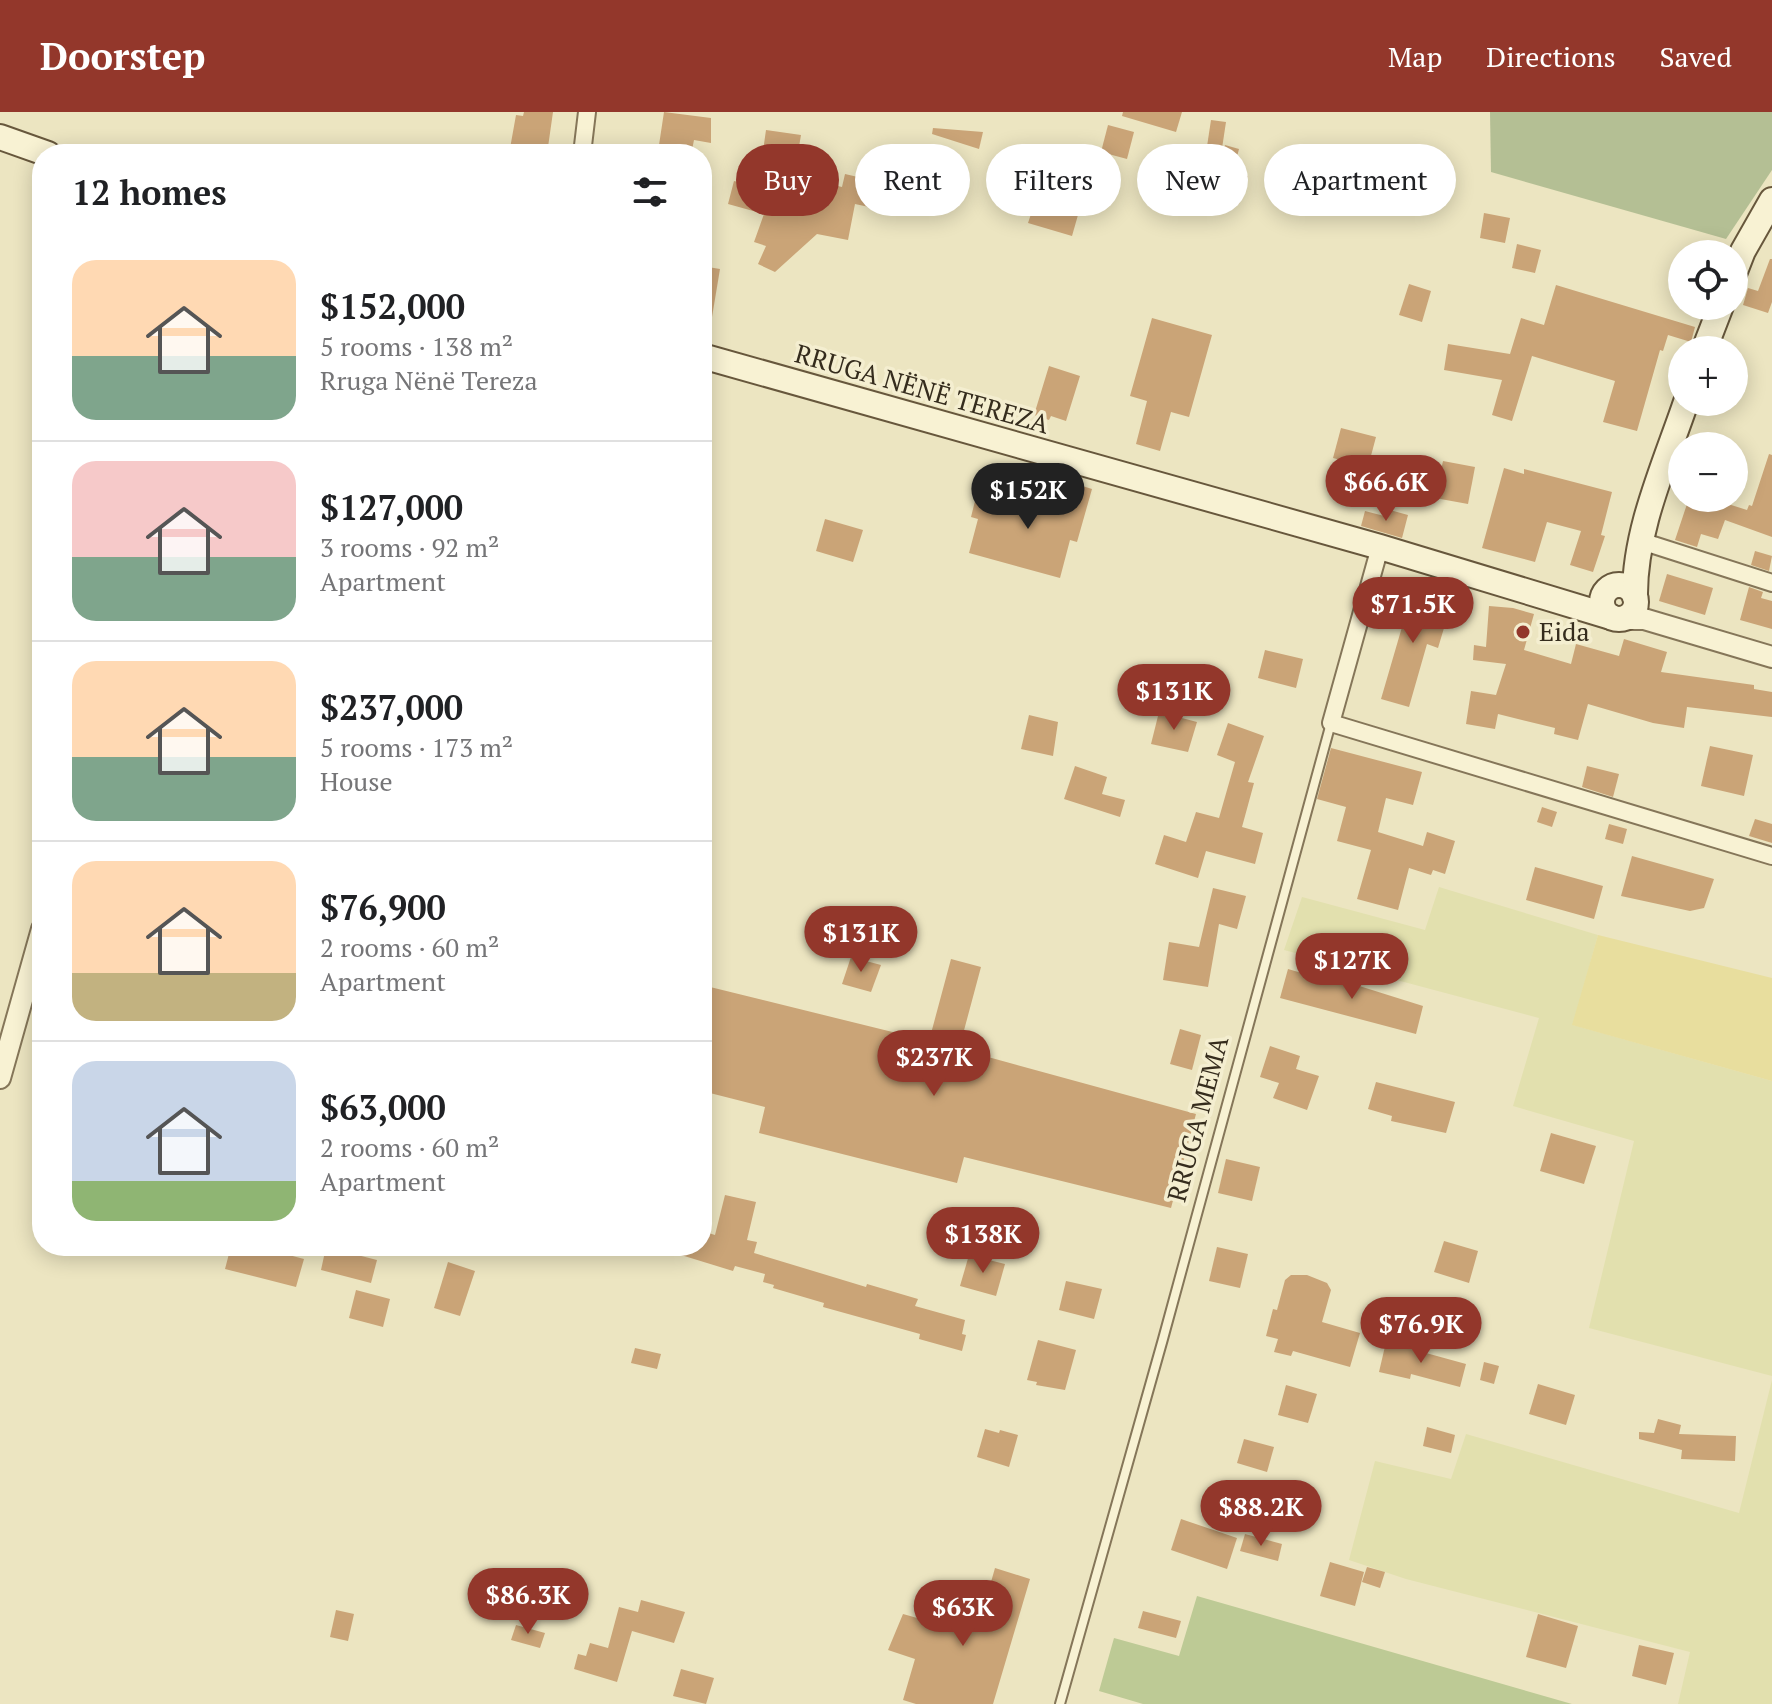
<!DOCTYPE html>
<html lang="en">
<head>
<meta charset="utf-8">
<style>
  body { margin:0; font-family:"PT Serif",serif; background:#f2f2f2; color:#202124; height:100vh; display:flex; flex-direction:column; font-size:30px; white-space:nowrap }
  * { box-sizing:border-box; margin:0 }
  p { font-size:26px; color:#757577 }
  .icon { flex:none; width:44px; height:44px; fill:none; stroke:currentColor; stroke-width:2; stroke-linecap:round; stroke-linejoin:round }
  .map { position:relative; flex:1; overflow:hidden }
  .details { position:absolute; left:32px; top:32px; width:680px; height:1112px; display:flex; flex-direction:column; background:#fff; border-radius:32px; box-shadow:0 4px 20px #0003 }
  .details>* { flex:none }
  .top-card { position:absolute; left:736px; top:32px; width:760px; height:72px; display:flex; gap:16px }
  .buttons { position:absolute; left:1668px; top:128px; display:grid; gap:16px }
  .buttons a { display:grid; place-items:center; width:80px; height:80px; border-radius:50%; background:#fff; box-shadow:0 4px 20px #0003; font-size:40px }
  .price { position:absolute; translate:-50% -68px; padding:0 18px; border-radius:28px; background:#93372b; color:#fff; font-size:26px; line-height:52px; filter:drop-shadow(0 2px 4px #0008) }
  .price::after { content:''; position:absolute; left:50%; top:48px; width:24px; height:18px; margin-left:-12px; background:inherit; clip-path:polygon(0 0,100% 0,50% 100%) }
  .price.selected { background:#222; color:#fff }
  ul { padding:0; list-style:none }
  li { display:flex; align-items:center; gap:24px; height:200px; padding:0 40px }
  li+li { border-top:2px solid #e0e0e0 }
  li span { display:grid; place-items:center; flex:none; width:224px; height:160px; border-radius:24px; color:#555 }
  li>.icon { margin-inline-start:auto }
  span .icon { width:96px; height:96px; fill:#fffc; stroke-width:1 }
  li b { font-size:34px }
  h2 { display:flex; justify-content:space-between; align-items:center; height:96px; padding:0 40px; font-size:34px }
  .tag { padding:0 28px; border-radius:36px; background:#fff; box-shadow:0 4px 20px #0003; font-size:28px; line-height:72px }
  .tag.selected { background:#93372b; color:#fff }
  header { display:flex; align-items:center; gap:48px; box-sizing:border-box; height:112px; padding:0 40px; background:#93372b; color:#fff }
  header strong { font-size:38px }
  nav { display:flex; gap:44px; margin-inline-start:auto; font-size:28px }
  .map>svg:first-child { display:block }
  .farmland { fill:#e2e0ae }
  .green { fill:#bdca95 }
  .sand { fill:#e8de9e }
  .cemetery { fill:#b4bf94 }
  .building { fill:#caa477 }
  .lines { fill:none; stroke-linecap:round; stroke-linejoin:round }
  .service-casing { stroke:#857659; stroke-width:12 }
  .minor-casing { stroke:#857659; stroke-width:20 }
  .tertiary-casing { stroke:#857659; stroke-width:24 }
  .secondary-casing { stroke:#67573c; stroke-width:28 }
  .service { stroke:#f8f2d3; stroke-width:8 }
  .minor { stroke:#f8f2d3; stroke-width:16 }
  .tertiary { stroke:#f8f2d3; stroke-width:20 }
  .secondary { stroke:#f8f2d3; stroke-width:24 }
  .poi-dot { fill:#93372b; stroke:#f4eed0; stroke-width:3 }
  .labels { text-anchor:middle; stroke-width:7; stroke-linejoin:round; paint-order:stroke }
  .street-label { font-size:26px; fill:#352c1d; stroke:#f4eed0 }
  .poi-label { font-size:26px; fill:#352c1d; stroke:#f4eed0; text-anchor:start }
</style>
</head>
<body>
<header>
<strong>Doorstep</strong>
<nav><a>Map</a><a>Directions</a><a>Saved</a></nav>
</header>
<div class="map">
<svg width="1772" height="1592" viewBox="0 0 1772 1592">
  <rect width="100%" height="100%" fill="#ece5c1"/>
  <!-- farmland -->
  <g class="farmland">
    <path d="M1439,775L1598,823L1573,913L1772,969V1264L1589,1216L1634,1029L1513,994L1539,906L1284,838L1302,785L1425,818Z"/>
    <path d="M1772,1268V1592H1678L1690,1540L1406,1467L1349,1448L1375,1349L1451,1367L1466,1322L1739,1401Z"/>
  </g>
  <!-- green -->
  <path class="green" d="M1197,1484L1572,1592H1143L1099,1579L1114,1526L1179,1544Z"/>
  <!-- sand -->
  <path class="sand" d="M1598,823L1772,866V969L1572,913Z"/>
  <!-- cemetery -->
  <path class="cemetery" d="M1490,0H1772V58L1726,127L1491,60Z"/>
  <!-- building -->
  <g class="building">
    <path d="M524,0H553L547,42H509L516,3L523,4Z"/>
    <path d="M664,0L711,6V31L694,28L692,38L659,33Z"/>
    <path d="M1123,0H1182L1176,20L1122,4Z"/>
    <path d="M1211,8L1226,10L1221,43L1206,41Z"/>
    <path d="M1108,13L1134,20L1127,47L1101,40Z"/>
    <path d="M933,16L983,20L979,37L932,22Z"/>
    <path d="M766,18L801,23L793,70L824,71L842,75L845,62L875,69L869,95L855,92L848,128L817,122L775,160L758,152L766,134L754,130L764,102L728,92L734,69L773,79V70H779L780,42L763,39Z"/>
    <path d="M1325,32L1362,41L1355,69L1318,60Z"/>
    <path d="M1225,33L1239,37L1233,60L1248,64L1239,92L1210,83Z"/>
    <path d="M1035,90L1078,103L1072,124L1028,111Z"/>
    <path d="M1484,101L1510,106L1505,131L1480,126Z"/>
    <path d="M1517,132L1541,138L1535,161L1512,156Z"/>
    <path d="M1770,147H1772V190L1768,201L1743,193L1748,176L1758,179Z"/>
    <path d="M702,154L720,157L711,211L702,210Z"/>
    <path d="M1409,172L1431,179L1422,210L1399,203Z"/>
    <path d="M1556,173L1695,215L1691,230L1668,223L1663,239L1660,238L1637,319L1603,310L1615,269L1532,244L1512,309L1492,303L1502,268L1444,258L1448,232L1510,242L1521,206L1544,213Z"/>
    <path d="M1152,206L1212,223L1189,305L1171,300L1160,339L1136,332L1147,289L1130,284Z"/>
    <path d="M1049,254L1080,264L1066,309L1051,304L1049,308L1034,303Z"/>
    <path d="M1341,316L1376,325L1368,355L1333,346Z"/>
    <path d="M1769,342L1772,343V425L1725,408L1718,427L1701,422L1697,435L1675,428L1689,386H1709L1747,398L1749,393L1752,394Z"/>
    <path d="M1443,349L1475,355L1468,392L1435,386Z"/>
    <path d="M1504,356L1524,362V357L1612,380L1601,423L1605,424L1593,460L1570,453L1581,419L1547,410L1535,450L1482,436Z"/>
    <path d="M1076,372L1092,377L1077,430L1070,428L1060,466L969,441L978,407L971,405L977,381L1000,388L1002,380L1069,398Z"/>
    <path d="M1390,398L1408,403L1402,426L1361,414L1365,399L1388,405Z"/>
    <path d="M825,407L863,418L853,450L816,439Z"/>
    <path d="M1755,439L1772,444L1769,459L1751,453Z"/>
    <path d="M1667,462L1713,476L1705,503L1659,489Z"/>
    <path d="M1749,475L1763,480L1761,486L1772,489V517L1740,508Z"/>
    <path d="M1401,482L1450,496L1438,536L1427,532L1409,595L1381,587L1402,515L1391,512Z"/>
    <path d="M1489,494L1513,496L1534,502L1524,538L1571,552L1576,532L1619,544L1624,527L1667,540L1661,560L1754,573V577L1772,580V605L1687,595L1684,616L1653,611L1588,592L1578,628L1554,622L1555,616L1498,602L1495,617L1466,612L1471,579L1496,583L1506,552L1473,548L1474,533L1486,535Z"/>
    <path d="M1265,538L1303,547L1296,576L1258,566Z"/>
    <path d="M1159,600L1197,610L1188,640L1151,632Z"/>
    <path d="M1029,603L1058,610L1053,644L1021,637Z"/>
    <path d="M1228,611L1264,624L1248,670L1254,671L1242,715L1263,721L1255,752L1206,739L1198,766L1155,752L1164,723L1186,730L1196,700L1219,706L1235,650L1217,643Z"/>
    <path d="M1710,634L1753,643L1744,684L1701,674Z"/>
    <path d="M1331,636L1422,660L1413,693L1386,686L1378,720L1423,734L1427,720L1455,729L1445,762L1433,758L1431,763L1409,756L1398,798L1357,787L1371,738L1337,729L1346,695L1317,687Z"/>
    <path d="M1075,654L1107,665L1102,682L1125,688L1120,705L1064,687Z"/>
    <path d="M1587,654L1619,662L1613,685L1582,675Z"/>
    <path d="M1542,695L1557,700L1552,715L1537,710Z"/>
    <path d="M1755,707L1772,712V731L1749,724Z"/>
    <path d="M1609,712L1627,717L1623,732L1605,727Z"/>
    <path d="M1632,744L1714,767L1704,796L1690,799L1621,784Z"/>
    <path d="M1535,755L1603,774L1594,807L1526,788Z"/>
    <path d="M1213,776L1246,784L1237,817L1219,812L1208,875L1163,868L1169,830L1199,835Z"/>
    <path d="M851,845L881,853L871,880L842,872Z"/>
    <path d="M951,847L981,855L959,937L1196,1002L1171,1096L964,1045L957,1071L759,1021L765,995L702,979V873L929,929Z"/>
    <path d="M1288,857L1336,871L1337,867L1423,894L1416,922L1280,886Z"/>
    <path d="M1180,917L1201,923L1192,958L1170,952Z"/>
    <path d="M1270,934L1300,944L1296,957L1319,964L1307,998L1273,986L1279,971L1260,965Z"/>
    <path d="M1376,970L1455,990L1446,1021L1391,1009L1392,1004L1368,997Z"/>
    <path d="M1551,1021L1596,1034L1584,1072L1540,1059Z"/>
    <path d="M1226,1047L1260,1055L1252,1089L1218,1081Z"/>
    <path d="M725,1083L756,1090L747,1128L757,1130L754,1141L866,1175L867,1172L918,1187L915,1194L965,1208L962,1222L966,1223L962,1239L919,1227L920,1222L823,1195L824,1191L773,1176L774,1173L763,1170L765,1162L735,1154L733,1159L668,1139L669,1134H702V1119L715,1123Z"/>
    <path d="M1444,1129L1478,1139L1469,1171L1434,1160Z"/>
    <path d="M231,1134H267L266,1137L304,1147L296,1175L225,1157Z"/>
    <path d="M326,1135L377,1148L371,1171L321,1158Z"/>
    <path d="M1217,1135L1248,1142L1240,1176L1209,1169Z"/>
    <path d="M969,1143L1005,1152L996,1184L960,1174Z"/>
    <path d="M448,1150L475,1159L460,1204L434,1196Z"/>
    <path d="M1291,1163H1307L1327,1171L1331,1178L1322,1210L1360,1221L1350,1255L1293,1239L1291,1244L1274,1240L1278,1227L1266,1224L1273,1197L1277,1198L1285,1168Z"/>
    <path d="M1066,1169L1102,1177L1094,1207L1059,1198Z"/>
    <path d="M356,1178L390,1187L383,1215L349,1206Z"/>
    <path d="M1038,1228L1076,1238L1065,1278L1036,1273L1037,1270L1027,1268Z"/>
    <path d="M1386,1230L1466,1252L1460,1275L1411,1262L1410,1267L1379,1260Z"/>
    <path d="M635,1236L661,1242L657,1257L631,1251Z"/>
    <path d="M1484,1250L1499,1254L1494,1272L1480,1268Z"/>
    <path d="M1538,1272L1575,1283L1566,1313L1529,1302Z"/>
    <path d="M1286,1273L1317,1282L1308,1311L1278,1303Z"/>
    <path d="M1658,1307L1681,1313L1679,1322L1736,1324L1735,1349L1681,1347L1682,1338L1639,1327V1320L1654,1321Z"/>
    <path d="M1427,1315L1455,1323L1451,1341L1423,1334Z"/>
    <path d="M985,1317L999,1321L1000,1318L1018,1323L1009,1355L977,1345Z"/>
    <path d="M1244,1327L1274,1335L1267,1360L1237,1351Z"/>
    <path d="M1181,1407L1237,1426L1227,1457L1171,1438Z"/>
    <path d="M1245,1422L1282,1432L1278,1449L1240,1439Z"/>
    <path d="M1330,1450L1364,1460L1355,1494L1320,1484Z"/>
    <path d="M1367,1455L1385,1460L1380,1476L1362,1470Z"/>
    <path d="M995,1456L1030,1467L993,1592H916L903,1588L915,1547L888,1538L903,1502L949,1515L955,1498L981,1505Z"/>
    <path d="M641,1488L685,1500L674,1531L632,1519L617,1570L574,1557L578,1542L586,1544L590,1531L608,1536L619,1495L638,1500Z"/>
    <path d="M336,1498L354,1502L348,1529L330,1525Z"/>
    <path d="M1143,1499L1181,1509L1176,1526L1138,1516Z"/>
    <path d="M1538,1502L1578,1514L1566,1556L1526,1545Z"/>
    <path d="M516,1513L545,1521L540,1536L511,1528Z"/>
    <path d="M1639,1533L1674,1541L1666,1573L1632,1564Z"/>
    <path d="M681,1557L714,1566L706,1592L673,1584Z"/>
  </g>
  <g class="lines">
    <!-- service casing -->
    <g class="service-casing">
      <path id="service" d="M1060,1592L1163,1227L1331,611"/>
    </g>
    <!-- minor casing -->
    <g class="minor-casing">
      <g id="minor">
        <path d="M582,42L587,0"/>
        <path d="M1641,429L1772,471"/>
        <path d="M1380,435L1331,611L1772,744"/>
      </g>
    </g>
    <!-- tertiary casing -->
    <g class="tertiary-casing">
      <g id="tertiary">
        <path d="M1623,507H1644L1772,545"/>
        <path d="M0,966L42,817"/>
      </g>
    </g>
    <!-- secondary casing -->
    <g class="secondary-casing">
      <g id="secondary">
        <path d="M0,25L48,42"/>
        <path d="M1734,162L1743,139L1772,88"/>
        <path d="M1704,238L1721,194"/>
        <path d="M702,244L1380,435L1611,505"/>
        <circle cx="1619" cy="490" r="17"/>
        <path d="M1635,485C1634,419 1665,352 1686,290"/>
      </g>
    </g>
    <!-- service -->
    <use href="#service" class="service"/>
    <!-- minor -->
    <use href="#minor" class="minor"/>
    <!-- tertiary -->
    <use href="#tertiary" class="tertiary"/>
    <!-- secondary -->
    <use href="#secondary" class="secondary"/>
  </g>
  <!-- markers -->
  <circle class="poi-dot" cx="1523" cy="520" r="8"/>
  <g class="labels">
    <!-- street labels -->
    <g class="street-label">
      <text transform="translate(922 277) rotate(16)" y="9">RRUGA NËNË TEREZA</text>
      <text transform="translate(1198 1007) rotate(-75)" y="9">RRUGA MEMA</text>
    </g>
    <!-- poi labels -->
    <g class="poi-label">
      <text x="1539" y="529">Eida</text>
    </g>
  </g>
</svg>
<div class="buttons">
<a><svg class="icon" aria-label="locate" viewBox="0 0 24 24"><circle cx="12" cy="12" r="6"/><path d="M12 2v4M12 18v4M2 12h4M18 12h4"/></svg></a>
<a>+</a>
<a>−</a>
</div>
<b class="price" style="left:1386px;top:411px">$66.6K</b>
<b class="price selected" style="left:1028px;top:419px">$152K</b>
<b class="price" style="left:1413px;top:533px">$71.5K</b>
<b class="price" style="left:1174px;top:620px">$131K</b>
<b class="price" style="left:861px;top:862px">$131K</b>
<b class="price" style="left:1352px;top:889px">$127K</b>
<b class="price" style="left:934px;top:986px">$237K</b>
<b class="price" style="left:983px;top:1163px">$138K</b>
<b class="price" style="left:1421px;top:1253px">$76.9K</b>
<b class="price" style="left:1261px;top:1436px">$88.2K</b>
<b class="price" style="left:528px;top:1524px">$86.3K</b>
<b class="price" style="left:963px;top:1536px">$63K</b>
<div class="top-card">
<a class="tag selected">Buy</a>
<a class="tag">Rent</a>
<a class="tag">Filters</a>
<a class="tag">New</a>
<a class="tag">Apartment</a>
</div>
<section class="details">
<h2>12 homes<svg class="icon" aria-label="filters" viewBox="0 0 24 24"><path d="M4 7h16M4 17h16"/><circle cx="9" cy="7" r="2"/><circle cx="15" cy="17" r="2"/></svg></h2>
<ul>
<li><span style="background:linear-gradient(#ffd9b3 60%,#7fa58c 0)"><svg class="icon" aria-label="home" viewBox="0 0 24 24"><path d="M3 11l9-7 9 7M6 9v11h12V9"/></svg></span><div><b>$152,000</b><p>5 rooms · 138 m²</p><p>Rruga Nënë Tereza</p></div></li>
<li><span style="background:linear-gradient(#f6c9c9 60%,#7fa58c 0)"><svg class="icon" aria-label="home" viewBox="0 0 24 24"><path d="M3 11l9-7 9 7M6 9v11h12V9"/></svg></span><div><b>$127,000</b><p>3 rooms · 92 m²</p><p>Apartment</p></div></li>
<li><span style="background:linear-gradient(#ffd9b3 60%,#7fa58c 0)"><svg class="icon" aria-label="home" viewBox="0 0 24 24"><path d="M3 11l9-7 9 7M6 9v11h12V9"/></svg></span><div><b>$237,000</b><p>5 rooms · 173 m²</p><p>House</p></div></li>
<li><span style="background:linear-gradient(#ffd9b3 70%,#c2b280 0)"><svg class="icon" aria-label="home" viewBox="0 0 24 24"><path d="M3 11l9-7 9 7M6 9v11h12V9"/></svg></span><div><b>$76,900</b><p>2 rooms · 60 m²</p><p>Apartment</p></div></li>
<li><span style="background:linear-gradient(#c9d6e8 75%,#8fb573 0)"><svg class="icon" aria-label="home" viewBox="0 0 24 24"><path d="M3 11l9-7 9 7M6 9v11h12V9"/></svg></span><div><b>$63,000</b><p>2 rooms · 60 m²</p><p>Apartment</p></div></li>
</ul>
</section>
</div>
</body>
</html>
